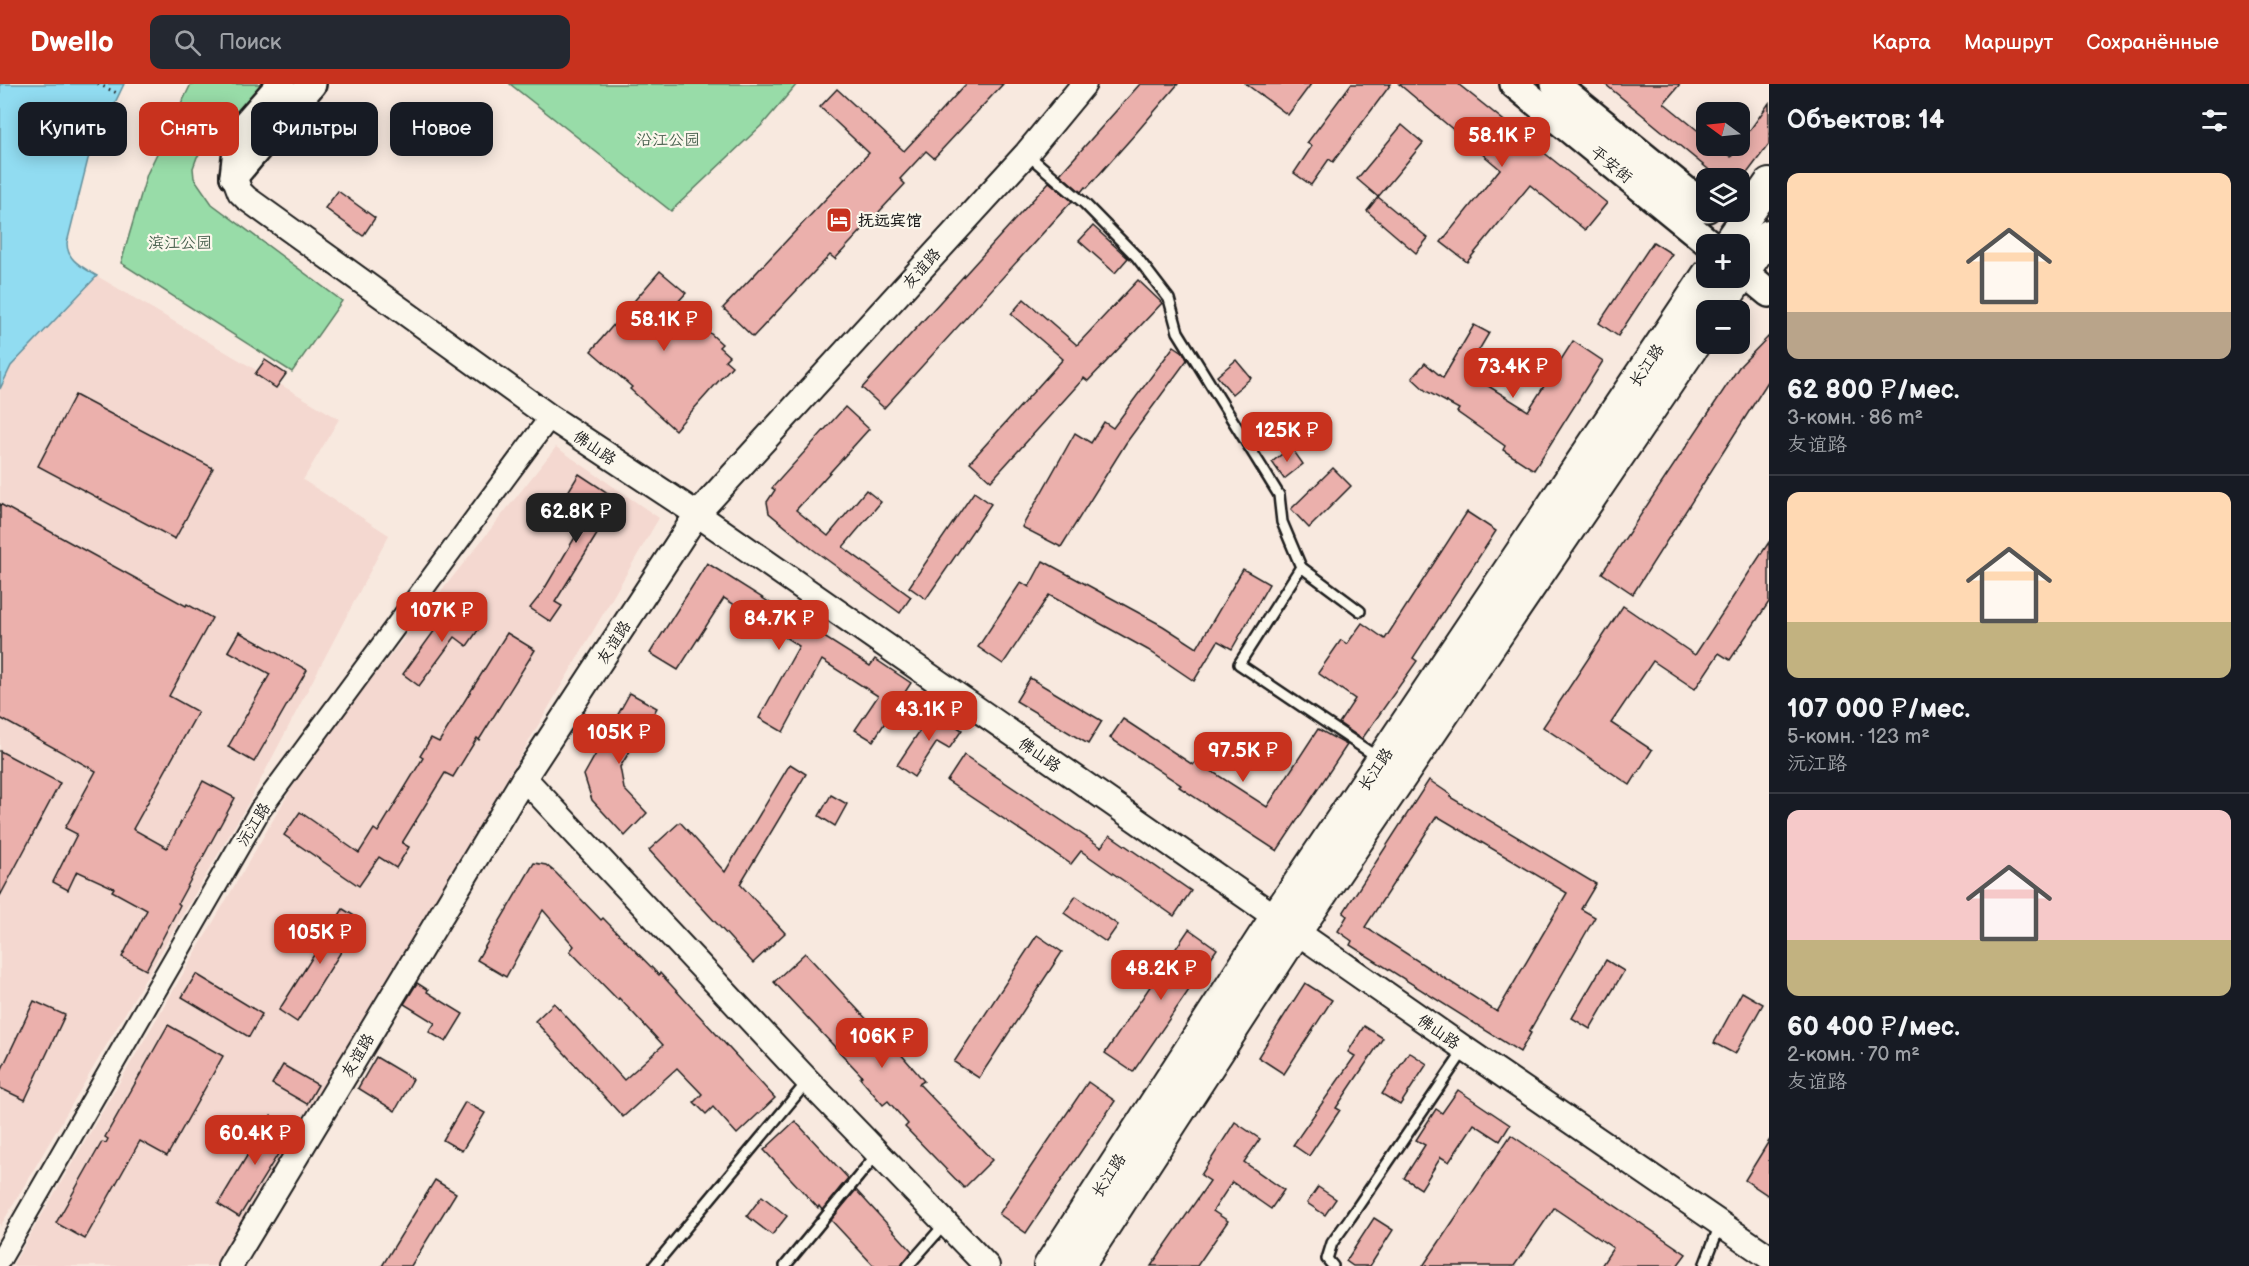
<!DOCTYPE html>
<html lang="ru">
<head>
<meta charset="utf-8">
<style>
  body { margin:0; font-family:"Balsamiq Sans","LXGW WenKai TC",sans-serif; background:#242831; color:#f1f3f6; height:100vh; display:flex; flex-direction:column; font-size:22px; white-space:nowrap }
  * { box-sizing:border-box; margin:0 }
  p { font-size:20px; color:#9ea1a6 }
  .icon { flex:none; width:33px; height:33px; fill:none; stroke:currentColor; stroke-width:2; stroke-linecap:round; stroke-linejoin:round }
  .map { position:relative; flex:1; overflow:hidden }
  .side { display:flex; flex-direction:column; background:#171b24; width:480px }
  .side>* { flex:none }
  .top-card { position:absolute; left:18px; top:18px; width:570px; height:54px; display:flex; gap:12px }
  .needle { width:39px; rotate:285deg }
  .fabs { position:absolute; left:1696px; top:18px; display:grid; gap:12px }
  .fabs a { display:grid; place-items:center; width:54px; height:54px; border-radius:12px; background:#171b24; box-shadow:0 3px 15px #0003; font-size:30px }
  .price { position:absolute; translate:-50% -51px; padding:0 14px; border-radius:12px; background:#c8321e; color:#fff; font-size:20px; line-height:39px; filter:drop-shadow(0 2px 3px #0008) }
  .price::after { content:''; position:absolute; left:50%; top:36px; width:18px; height:14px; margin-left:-9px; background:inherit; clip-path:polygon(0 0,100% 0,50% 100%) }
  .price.selected { background:#222; color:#fff }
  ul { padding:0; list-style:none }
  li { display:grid; align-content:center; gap:12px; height:318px; padding:0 18px }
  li+li { border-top:2px solid #363941 }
  li span { display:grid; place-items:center; height:186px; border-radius:12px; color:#555 }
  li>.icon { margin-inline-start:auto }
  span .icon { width:108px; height:108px; fill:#fffc; stroke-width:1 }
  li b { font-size:26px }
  h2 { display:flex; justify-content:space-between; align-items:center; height:72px; padding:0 18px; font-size:26px }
  .chip { padding:0 21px; border-radius:12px; background:#171b24; box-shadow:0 3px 15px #0003; font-size:21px; line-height:54px }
  .chip.selected { background:#c8321e; color:#fff }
  header { display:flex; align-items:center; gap:36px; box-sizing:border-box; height:84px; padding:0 30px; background:#c8321e; color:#fff }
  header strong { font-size:28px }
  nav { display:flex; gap:33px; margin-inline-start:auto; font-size:21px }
  .search { width:420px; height:54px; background:#242831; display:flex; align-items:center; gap:15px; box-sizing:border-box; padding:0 21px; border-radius:12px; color:#9ea1a6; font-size:22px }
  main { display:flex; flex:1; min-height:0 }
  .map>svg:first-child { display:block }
  .built { fill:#f4d8d0 }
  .green { fill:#98dca8; stroke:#5a7c62; stroke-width:1.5 }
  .water { fill:#91dcf1; stroke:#628f9c; stroke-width:1.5 }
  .building { fill:#ebb0ac; stroke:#1c1c1c; stroke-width:1.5; fill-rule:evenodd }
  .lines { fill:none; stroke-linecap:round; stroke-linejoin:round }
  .service-casing { stroke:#1c1c1c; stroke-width:14 }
  .minor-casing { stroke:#1c1c1c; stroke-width:24 }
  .tertiary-casing { stroke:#1c1c1c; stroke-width:28 }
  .secondary-casing { stroke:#1c1c1c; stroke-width:32 }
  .primary-casing { stroke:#1c1c1c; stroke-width:34 }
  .path { stroke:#1c1c1c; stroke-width:3; stroke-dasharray:1.5 4.5; stroke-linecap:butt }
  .service { stroke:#fbf7ec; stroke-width:9 }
  .minor { stroke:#fbf7ec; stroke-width:20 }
  .tertiary { stroke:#fbf7ec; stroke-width:24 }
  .secondary { stroke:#fbf7ec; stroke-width:27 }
  .primary { stroke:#fbf7ec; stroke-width:30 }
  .labels { text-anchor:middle; stroke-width:4.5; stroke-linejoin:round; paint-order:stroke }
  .park-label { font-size:16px; fill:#475f4d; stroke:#fbf7ec }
  .street-label { font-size:16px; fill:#1c1c1c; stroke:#fbf7ec }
  .poi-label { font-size:16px; font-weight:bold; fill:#1c1c1c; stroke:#fbf7ec; text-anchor:start }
</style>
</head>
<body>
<header>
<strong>Dwello</strong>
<div class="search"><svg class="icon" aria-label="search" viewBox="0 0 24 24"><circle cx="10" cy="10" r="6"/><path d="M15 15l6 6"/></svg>Поиск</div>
<nav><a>Карта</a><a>Маршрут</a><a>Сохранённые</a></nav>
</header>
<main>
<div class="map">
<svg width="1769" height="1182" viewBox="0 0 1769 1182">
  <rect width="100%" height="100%" fill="#f8e9df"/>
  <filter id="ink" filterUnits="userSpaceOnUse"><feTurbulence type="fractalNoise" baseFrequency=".0167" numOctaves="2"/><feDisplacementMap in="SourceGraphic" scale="12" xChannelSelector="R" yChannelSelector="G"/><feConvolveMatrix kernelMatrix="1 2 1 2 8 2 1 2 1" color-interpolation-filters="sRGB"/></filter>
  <g filter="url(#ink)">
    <!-- built -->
    <g class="built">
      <path d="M97,192L339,335L303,396L389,451L250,716L0,1143V305L11,282Z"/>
      <path d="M556,363L659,434L223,1182H12L311,671Z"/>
    </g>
    <!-- green -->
    <g class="green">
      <path d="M191,0H262L197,73L193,84L194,94L212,120L342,217L292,288L121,179L147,90Z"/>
      <path d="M510,0H797L763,40L671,127Z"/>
    </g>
    <!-- water -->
    <path class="water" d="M0,0H124L88,75L67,159C67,177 83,183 97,192L11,282L0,305Z"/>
    <!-- building -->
    <g class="building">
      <path d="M966,0H1003L934,74L926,67L900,95L905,100L835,175L830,171L753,253L723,224L869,69L820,23L837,5L904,67Z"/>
      <path d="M1140,0H1178L1136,49L1087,104L1085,103L1081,108L1060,90Z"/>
      <path d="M1246,0H1311L1288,31Z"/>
      <path d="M1351,0H1391L1333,78L1329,75L1311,101L1294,89L1312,62L1307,59Z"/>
      <path d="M1399,0H1458L1607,119L1585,146L1530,101L1467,178L1441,158L1500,85Z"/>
      <path d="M1605,0H1680L1664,19L1707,54V62H1716L1731,73L1769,19V60L1748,88L1739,94H1719Z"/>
      <path d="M1402,41L1423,59L1378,113L1357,95Z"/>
      <path d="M1049,98L1072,117L884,324L862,304Z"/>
      <path d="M338,107L375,134L363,152L325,124Z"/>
      <path d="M1378,113L1428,154L1416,169L1367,127Z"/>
      <path d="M1093,142L1128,174L1115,189L1079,157Z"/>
      <path d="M1653,158L1672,170L1618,252L1599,239Z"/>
      <path d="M660,187L686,209L677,219L722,260L719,263L729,272L725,276L732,282L675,346L630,305L632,303L591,267Z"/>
      <path d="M1138,196L1162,219L1088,297L1084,294L991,397L970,378L1063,275L1011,230L1024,215L1077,261Z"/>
      <path d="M1474,241L1489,249L1466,288L1528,327L1573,257L1603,277L1534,386L1503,366L1505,362L1457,328L1459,325L1426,307L1412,294L1425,279L1443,294Z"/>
      <path d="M1769,252V296L1633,510L1602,489L1739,283Z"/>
      <path d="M1174,262L1183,268L1187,276L1126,359L1061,463L1022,443L1075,349L1091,359L1104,338L1113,344Z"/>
      <path d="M265,276L286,290L276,304L255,290Z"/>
      <path d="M1236,276L1251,294L1232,310L1217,292Z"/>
      <path d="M75,311L213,384L175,455L38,382Z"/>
      <path d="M845,323L869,345L796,426L828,452L866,406L881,418L843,463L911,513L900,529L811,464L769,429L767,418L775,406L772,404Z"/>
      <path d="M1291,363L1303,380L1284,395L1272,378Z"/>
      <path d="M1333,384L1351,402L1309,444L1291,425Z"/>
      <path d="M579,390L608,409L617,418L555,518L562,522L551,538L530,524L542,509L593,423L568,408Z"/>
      <path d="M974,408L991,420L926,515L909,503Z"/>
      <path d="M0,420L186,522L187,520L212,534L169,612L198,628L133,745L167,764L203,697L235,714L178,819L180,821L146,886L122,873L147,826L112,807L114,804L77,787L68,806L53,798L77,750L65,744L96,687L0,634Z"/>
      <path d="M1467,428L1496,447L1413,574L1417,577L1362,655L1339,639L1355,615L1318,589L1341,556L1347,560L1362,539L1385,555Z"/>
      <path d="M1769,458V518L1730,576L1719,569L1695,605L1653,577L1611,639L1652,666L1630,701L1543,643L1623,522L1695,571Z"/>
      <path d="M1043,477L1163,542L1197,564L1243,485L1269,500L1232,565L1218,557L1194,597L1148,566L1049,511L1003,580L978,563L1021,498L1029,503Z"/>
      <path d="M707,479L870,582L875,575L911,599L873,657L855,646L878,612L822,576L783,648L759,634L799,562L724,514L678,586L650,569Z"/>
      <path d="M453,521L481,542L467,562L455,553L419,602L403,590Z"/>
      <path d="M239,548L307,586L254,678L228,663L270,590L228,567Z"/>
      <path d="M507,549L535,566L479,656L477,654L453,693L445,689L402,759L409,763L396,784L379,773L359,802L284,751L300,728L359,769L374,745L378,748L423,674L420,672L431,654L439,658Z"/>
      <path d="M1030,594L1102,637L1088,660L1016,617Z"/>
      <path d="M630,609L657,624L620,683L624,705L647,729L625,752L592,716L584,691Z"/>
      <path d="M933,627L962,646L949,665L937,658L914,693L897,681Z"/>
      <path d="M1123,635L1193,681L1196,677L1267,723L1318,645L1347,661L1277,767L1179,703L1181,701L1110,654Z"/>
      <path d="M0,667L60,699L0,812Z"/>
      <path d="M964,671L1101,763L1110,751L1191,807L1174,832L1081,767L1071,780L947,697Z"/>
      <path d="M790,680L806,690L740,800L785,849L753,879L649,766L680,738L725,788Z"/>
      <path d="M1429,696L1451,711L1450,713L1596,800L1581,825L1595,833L1529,948L1531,949L1520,968L1350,861L1352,857L1338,847L1347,832L1343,829ZM1437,732L1567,809L1497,928L1365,843Z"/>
      <path d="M831,711L847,720L835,742L819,732Z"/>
      <path d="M534,779L546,781L556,789L601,836L603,834L659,891L660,889L775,1014L737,1050L713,1023L706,1030L694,1018L702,1010L677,984L623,1033L535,937L554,919L624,996L663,961L619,914L618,916L570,867L574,862L543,826L506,893L477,876Z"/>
      <path d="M1076,812L1118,841L1106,858L1064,829Z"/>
      <path d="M343,825L361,836L297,938L279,926Z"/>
      <path d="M1189,845L1217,865L1133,988L1105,969Z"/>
      <path d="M1037,851L1062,868L979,994L954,978Z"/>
      <path d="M805,869L886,956L888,955L924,997L919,1000L992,1076L964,1104L905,1043L908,1040L888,1017L883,1021L860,994L862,992L774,898Z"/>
      <path d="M1606,876L1624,887L1590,945L1572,934Z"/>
      <path d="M196,890L262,930L249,953L182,913Z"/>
      <path d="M417,899L428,906L427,908L463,930L446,958L429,948L435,939L404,920Z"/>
      <path d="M1305,899L1332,916L1284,990L1258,973Z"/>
      <path d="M1742,908L1763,920L1735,970L1714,959Z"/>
      <path d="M34,917L65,931L25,1016L0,1004V989Z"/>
      <path d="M168,941L223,972L167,1072L140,1057L85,1155L56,1139L102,1058L106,1059L108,1055L105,1053Z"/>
      <path d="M1364,942L1383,954L1336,1024L1340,1026L1309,1072L1293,1061L1355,972L1348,968Z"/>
      <path d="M1409,968L1427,980L1400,1021L1382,1010Z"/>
      <path d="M376,973L413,995L395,1027L358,1004Z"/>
      <path d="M283,981L318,1001L307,1020L272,1000Z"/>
      <path d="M1088,998L1115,1017L1026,1149L999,1130Z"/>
      <path d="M1458,1006L1510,1041L1500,1057L1474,1040L1449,1078L1441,1073L1421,1105L1404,1094L1425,1061L1416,1056L1436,1025L1442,1029Z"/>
      <path d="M465,1018L485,1029L462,1067L443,1056Z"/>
      <path d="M271,1032L293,1046L239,1133L218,1120Z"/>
      <path d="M795,1037L848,1094L822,1126L819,1122L818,1124L764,1066Z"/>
      <path d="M1235,1038L1260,1055L1244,1078L1284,1106L1271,1125L1232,1098L1213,1127L1228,1137L1197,1182H1151L1210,1097L1201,1091Z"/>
      <path d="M1511,1051L1686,1170L1677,1182H1601L1613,1164L1554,1124L1514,1182H1423Z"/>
      <path d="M1769,1057V1112L1745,1096Z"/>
      <path d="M435,1096L456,1109L411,1182H382Z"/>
      <path d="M1318,1103L1336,1115L1325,1131L1307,1119Z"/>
      <path d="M856,1106L912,1167L901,1182H874L831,1136Z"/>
      <path d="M762,1112L787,1132L772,1151L747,1132Z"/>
      <path d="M1374,1134L1393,1146L1370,1182H1353L1346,1177Z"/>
    </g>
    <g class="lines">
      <!-- service casing -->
      <g class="service-casing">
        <g id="service">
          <path d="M1027,70L1085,120L1136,172L1169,215L1178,248L1279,411L1282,438L1301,483L1239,580L1377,673"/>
          <path d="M1301,483L1360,527"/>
          <path d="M654,1182L808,997"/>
          <path d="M785,1182L877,1070"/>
          <path d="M908,1182L944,1141"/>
          <path d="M1333,1182L1327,1175L1332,1159L1350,1134L1465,965"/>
          <path d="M1704,1182L1720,1141"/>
        </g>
      </g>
      <!-- minor casing -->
      <g class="minor-casing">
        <path id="minor" d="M0,1176L260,726L550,333"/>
      </g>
      <!-- tertiary casing -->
      <g class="tertiary-casing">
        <g id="tertiary">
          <path d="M234,92L240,108L246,114L550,333L697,430L1465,965L1769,1173"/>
          <path d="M524,694L808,997L987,1182"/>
          <path d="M230,1182L524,694L697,430L1027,69L1084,0"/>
        </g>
      </g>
      <!-- secondary casing -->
      <g class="secondary-casing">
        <g id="secondary">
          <path d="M1514,0L1710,160"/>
          <path d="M1555,0L1707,124"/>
          <path d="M234,92L312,0"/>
          <path d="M234,92L239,48L281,0"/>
          <path d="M1740,185L1769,209"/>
        </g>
      </g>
      <!-- primary casing -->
      <g class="primary-casing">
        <g id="primary">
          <path d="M1727,160L1769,100"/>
          <path d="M1718,226L1769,151"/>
          <path d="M1049,1182L1275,834L1707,191"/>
          <path d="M1079,1182L1296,848L1707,242"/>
        </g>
      </g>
      <!-- path -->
      <path class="path" d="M98,0L119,10"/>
      <!-- service -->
      <use href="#service" class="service"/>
      <!-- minor -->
      <use href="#minor" class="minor"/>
      <!-- tertiary -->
      <use href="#tertiary" class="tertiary"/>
      <!-- secondary -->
      <use href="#secondary" class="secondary"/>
      <!-- primary -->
      <use href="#primary" class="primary"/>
    </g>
  </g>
  <!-- icons -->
  <defs>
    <g id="hotel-square" transform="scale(1.35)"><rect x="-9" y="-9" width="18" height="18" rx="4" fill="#c8321e" stroke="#fbf7ec"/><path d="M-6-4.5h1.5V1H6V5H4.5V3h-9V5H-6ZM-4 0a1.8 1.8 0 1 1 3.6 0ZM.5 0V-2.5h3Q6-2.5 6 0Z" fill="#fff"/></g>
  </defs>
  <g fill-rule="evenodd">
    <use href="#hotel-square" x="839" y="136"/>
  </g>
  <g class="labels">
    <!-- park labels -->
    <g class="park-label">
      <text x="668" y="61">沿江公园</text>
      <text x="180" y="164">滨江公园</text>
    </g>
    <!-- street labels -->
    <g class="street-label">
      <text transform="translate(1612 80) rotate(39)" y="6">平安街</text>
      <text transform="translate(921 184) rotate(-48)" y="6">友谊路</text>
      <text transform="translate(1646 281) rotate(-56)" y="6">长江路</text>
      <text transform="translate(595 363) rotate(34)" y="6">佛山路</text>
      <text transform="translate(613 558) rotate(-57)" y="6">友谊路</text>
      <text transform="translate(1040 670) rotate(35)" y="6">佛山路</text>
      <text transform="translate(1375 685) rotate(-56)" y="6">长江路</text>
      <text transform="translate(253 740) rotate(-58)" y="6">沅江路</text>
      <text transform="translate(1439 947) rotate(35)" y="6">佛山路</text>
      <text transform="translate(357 971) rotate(-59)" y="6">友谊路</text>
      <text transform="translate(1108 1091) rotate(-57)" y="6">长江路</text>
    </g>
    <!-- poi labels -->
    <g class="poi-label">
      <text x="858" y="142">抚远宾馆</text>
    </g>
  </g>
</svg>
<div class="fabs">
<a><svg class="needle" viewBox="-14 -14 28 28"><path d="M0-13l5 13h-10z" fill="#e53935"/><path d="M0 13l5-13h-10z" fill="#9ea1a6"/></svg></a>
<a><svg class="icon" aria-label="layers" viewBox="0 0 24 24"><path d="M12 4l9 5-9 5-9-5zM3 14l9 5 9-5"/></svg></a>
<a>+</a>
<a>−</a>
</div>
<b class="price" style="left:1502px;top:84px">58.1K ₽</b>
<b class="price" style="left:664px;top:268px">58.1K ₽</b>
<b class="price" style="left:1513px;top:315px">73.4K ₽</b>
<b class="price" style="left:1287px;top:379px">125K ₽</b>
<b class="price selected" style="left:576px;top:460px">62.8K ₽</b>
<b class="price" style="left:442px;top:559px">107K ₽</b>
<b class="price" style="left:779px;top:567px">84.7K ₽</b>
<b class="price" style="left:929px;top:658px">43.1K ₽</b>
<b class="price" style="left:619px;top:681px">105K ₽</b>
<b class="price" style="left:1243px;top:699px">97.5K ₽</b>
<b class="price" style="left:320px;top:881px">105K ₽</b>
<b class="price" style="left:1161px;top:917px">48.2K ₽</b>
<b class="price" style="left:882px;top:985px">106K ₽</b>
<b class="price" style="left:255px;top:1082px">60.4K ₽</b>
<div class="top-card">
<a class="chip">Купить</a>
<a class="chip selected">Снять</a>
<a class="chip">Фильтры</a>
<a class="chip">Новое</a>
</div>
</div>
<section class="side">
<h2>Объектов: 14<svg class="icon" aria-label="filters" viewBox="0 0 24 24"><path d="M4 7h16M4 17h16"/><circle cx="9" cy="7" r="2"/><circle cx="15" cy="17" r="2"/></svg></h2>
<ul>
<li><span style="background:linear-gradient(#ffd9b3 75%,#b9a48a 0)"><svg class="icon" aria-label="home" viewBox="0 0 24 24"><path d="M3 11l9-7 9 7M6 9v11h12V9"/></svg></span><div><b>62 800 ₽/мес.</b><p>3-комн. · 86 m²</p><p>友谊路</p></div></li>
<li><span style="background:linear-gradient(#ffd9b3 70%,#c2b280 0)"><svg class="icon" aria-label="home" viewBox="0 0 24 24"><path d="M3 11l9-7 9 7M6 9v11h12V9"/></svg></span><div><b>107 000 ₽/мес.</b><p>5-комн. · 123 m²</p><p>沅江路</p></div></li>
<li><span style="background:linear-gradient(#f6c9c9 70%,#c2b280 0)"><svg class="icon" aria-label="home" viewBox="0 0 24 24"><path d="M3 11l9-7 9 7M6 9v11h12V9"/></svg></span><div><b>60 400 ₽/мес.</b><p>2-комн. · 70 m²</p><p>友谊路</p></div></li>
</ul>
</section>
</main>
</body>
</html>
